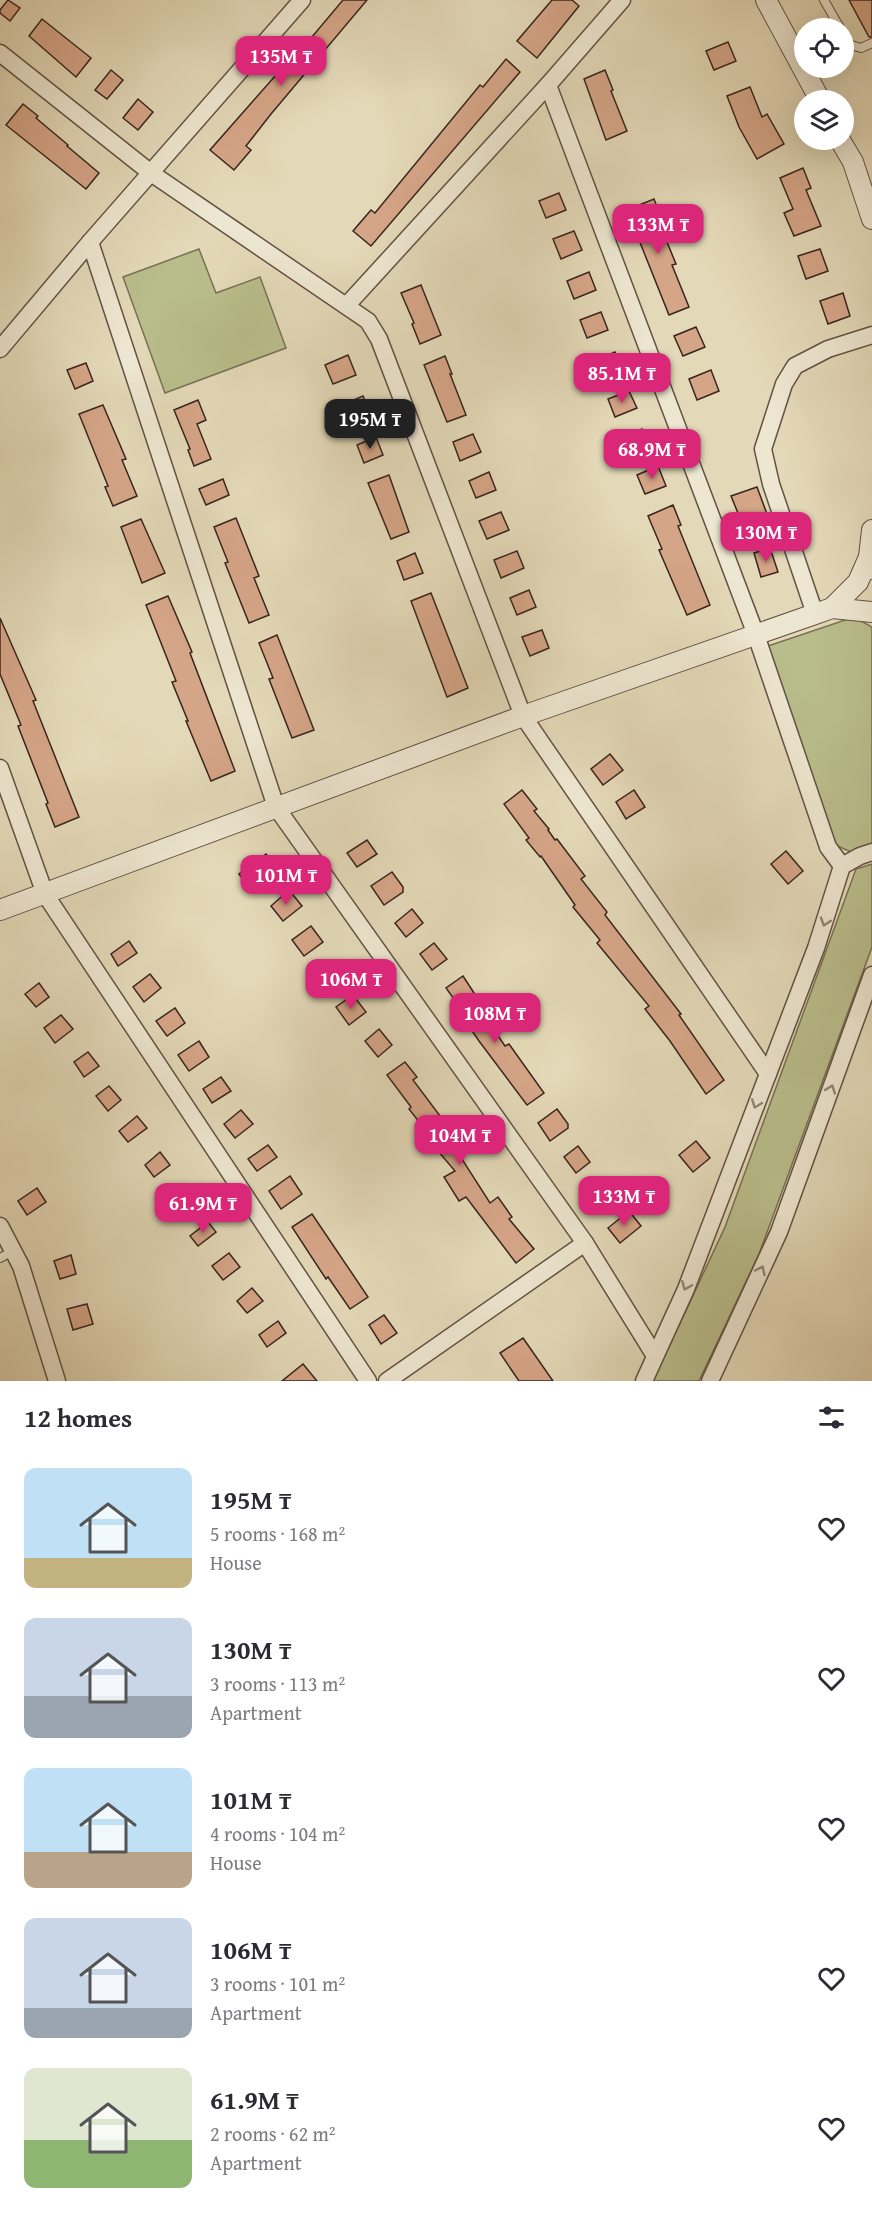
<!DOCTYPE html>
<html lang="en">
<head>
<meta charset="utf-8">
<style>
  body { margin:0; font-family:"Gentium Book Plus",serif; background:#f2f2f3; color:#2b2b33; height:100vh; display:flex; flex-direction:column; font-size:22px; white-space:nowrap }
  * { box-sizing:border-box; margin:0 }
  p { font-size:20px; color:#7c7c81 }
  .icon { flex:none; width:33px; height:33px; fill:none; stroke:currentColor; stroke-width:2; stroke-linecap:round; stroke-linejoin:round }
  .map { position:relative; height:1381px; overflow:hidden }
  .side { display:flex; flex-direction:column; background:#fff; flex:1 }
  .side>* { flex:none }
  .buttons { position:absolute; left:794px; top:18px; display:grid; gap:12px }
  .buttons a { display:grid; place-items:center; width:60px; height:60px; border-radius:50%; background:#fff; box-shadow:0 6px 24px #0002; font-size:30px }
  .price { position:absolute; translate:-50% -51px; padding:0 14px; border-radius:12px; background:#db2777; color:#fff; font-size:20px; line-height:39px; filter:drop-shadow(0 2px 3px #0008) }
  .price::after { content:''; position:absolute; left:50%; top:36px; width:18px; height:14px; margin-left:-9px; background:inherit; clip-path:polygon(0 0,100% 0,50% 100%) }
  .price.on { background:#222; color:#fff }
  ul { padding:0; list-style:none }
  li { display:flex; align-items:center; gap:18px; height:150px; padding:0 24px }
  li span { display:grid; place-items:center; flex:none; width:168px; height:120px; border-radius:12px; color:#555 }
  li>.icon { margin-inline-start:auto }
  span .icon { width:72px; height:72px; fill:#fffc; stroke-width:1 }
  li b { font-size:26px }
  h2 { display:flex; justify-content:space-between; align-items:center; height:72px; padding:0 24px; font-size:26px }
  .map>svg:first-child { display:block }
  .green { fill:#b9bd8b; stroke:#787154; stroke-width:1.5 }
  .building { fill:#d5a587; stroke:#38251e; stroke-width:1.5 }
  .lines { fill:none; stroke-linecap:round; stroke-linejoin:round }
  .service-casing { stroke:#635244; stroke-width:10 }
  .minor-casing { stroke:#635244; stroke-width:19 }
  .tertiary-casing { stroke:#635244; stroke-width:22 }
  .service { stroke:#ede6d0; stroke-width:8 }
  .minor { stroke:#ede6d0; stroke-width:16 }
  .tertiary { stroke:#ede6d0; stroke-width:20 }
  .oneway { stroke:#928677 }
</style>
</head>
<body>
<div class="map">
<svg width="872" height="1381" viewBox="0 0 872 1381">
  <rect width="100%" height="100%" fill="#e3d8b7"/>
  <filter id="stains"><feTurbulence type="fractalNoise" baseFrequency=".00333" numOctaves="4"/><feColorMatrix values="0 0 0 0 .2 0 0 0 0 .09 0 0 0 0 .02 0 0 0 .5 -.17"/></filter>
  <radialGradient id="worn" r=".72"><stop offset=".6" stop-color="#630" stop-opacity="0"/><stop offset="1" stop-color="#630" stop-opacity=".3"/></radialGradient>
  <!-- green -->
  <g class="green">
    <path d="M199,249L216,293L260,277L286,348L165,393L123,277Z"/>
    <path d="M854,617L872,627V845L851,852L833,844L765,647Z"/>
    <path d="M872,864V947L759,1254L699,1381H653L725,1227L856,869Z"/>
  </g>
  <!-- building -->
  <g class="building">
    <path d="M8,0L20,8L10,21L0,13V10Z"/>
    <path d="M343,0H367L271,114L246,146L251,150L234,170L210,150L283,67L285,69Z"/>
    <path d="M552,0H572L579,6L537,58L517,41Z"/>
    <path d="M849,0H872V37H869Z"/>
    <path d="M42,19L91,58L76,77L29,36Z"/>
    <path d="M728,42L736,61L714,70L706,51Z"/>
    <path d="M506,59L520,72L371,246L353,231L371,210L375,213L480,85L483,87Z"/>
    <path d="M111,70L123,80L107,99L95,90Z"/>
    <path d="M605,70L613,90L611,91L627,131L606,140L584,79Z"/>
    <path d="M750,87L762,117L767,114L784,144L757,159L739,127L727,96Z"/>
    <path d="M138,99L153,112L138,130L123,118Z"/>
    <path d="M23,104L38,116L36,118L68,145L67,146L99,173L86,189L6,125Z"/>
    <path d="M803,168L811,188L806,190L821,226L794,236L784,213L793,209L780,178Z"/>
    <path d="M559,193L566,210L546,218L539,201Z"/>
    <path d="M654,199L663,223L660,225L676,264L672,265L689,307L669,315L627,210Z"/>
    <path d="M574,231L582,250L561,259L553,239Z"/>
    <path d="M820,249L828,271L806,279L798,256Z"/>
    <path d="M589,272L596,290L574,299L567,281Z"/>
    <path d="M421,285L441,335L420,344L412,324L414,323L401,293Z"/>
    <path d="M843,293L850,316L828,324L820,301Z"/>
    <path d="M601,312L608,330L587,338L580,320Z"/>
    <path d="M696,327L705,347L683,356L674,336Z"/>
    <path d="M615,352L622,370L604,378L596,360Z"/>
    <path d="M348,355L356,375L333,384L325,365Z"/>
    <path d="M445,356L452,374H450L466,415L447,422L424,365Z"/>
    <path d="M86,363L93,381L75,389L67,370Z"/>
    <path d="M711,370L719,391L697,400L689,379Z"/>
    <path d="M629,391L637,408L615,417L608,399Z"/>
    <path d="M363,396L371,415L349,423L342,405Z"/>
    <path d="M198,400L206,420L197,424L211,459L194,466L188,450L190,449L174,410Z"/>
    <path d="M103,405L126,459L122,460L137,496L113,506L105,487L108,486L79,414Z"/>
    <path d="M642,429L649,448L628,456L621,438Z"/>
    <path d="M473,434L481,452L460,461L453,442Z"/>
    <path d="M376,437L383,455L364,463L357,445Z"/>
    <path d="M658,466L666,486L645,494L637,475Z"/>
    <path d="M489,472L496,490L476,498L469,481Z"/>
    <path d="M389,475L409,532L391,539L368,483Z"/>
    <path d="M223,479L229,495L206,505L199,489Z"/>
    <path d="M757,487L767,514L742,523L731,496Z"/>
    <path d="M673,505L681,525L678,526L710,605L687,615L659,550L662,549L648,516Z"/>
    <path d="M501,512L509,530L487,539L479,521Z"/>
    <path d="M236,518L259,576L254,578L269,615L249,623L225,563L228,562L214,527Z"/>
    <path d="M141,519L165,573L142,583L121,527Z"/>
    <path d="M770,548L778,572L761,577L754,553Z"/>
    <path d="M517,551L524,568L501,578L494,560Z"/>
    <path d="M415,553L423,573L404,580L397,561Z"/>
    <path d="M529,590L536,607L517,615L510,598Z"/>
    <path d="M431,593L468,688L447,697L411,601Z"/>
    <path d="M168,596L192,652L190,653L235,771L211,781L186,721H188L172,682L176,681L146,605Z"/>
    <path d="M0,618L36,700L33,701L79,817L55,827L46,804L48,803L18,726L21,725L0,674Z"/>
    <path d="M542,630L549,648L530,656L522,637Z"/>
    <path d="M277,635L314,730L292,738L269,679L273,678L259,643Z"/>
    <path d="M610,754L623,770L603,785L591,769Z"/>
    <path d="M522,790L537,809L534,811L549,829L548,830L555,840L557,839L585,876L581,879L607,912L605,915L681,1014L679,1015L724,1080L706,1094L670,1041L645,1009L649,1006L597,943L600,940L573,907L575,905L541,856L540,857L526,840L529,838L504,804Z"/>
    <path d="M634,790L645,807L626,819L616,802Z"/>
    <path d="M367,840L377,854L357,867L347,853Z"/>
    <path d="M786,851L803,871L788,884L771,864Z"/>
    <path d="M266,854L278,870V874L252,893L239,874Z"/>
    <path d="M392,872L403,887V892L384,905L371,886Z"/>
    <path d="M289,890L302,906L283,921L271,906Z"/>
    <path d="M412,909L423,923L406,937L395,923Z"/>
    <path d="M311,926L323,942L304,956L292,940Z"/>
    <path d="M129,941L137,953L118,966L111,954Z"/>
    <path d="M434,943L447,959L432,970L420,954Z"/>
    <path d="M335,960L345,973L328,987L318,974Z"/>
    <path d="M150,974L161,988L144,1002L133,987Z"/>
    <path d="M463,976L474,993L471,996L505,1046L509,1044L544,1093L527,1105L479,1041L466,1022L469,1020L446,988Z"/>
    <path d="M39,983L49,997L36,1007L25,994Z"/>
    <path d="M353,995L366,1012L349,1025L336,1007Z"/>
    <path d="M175,1008L185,1023L167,1036L156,1021Z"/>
    <path d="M61,1015L73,1029L55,1043L44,1028Z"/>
    <path d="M379,1029L392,1045L378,1057L365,1041Z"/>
    <path d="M199,1041L209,1057L189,1071L178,1055Z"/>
    <path d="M88,1052L99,1066L84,1077L74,1062Z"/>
    <path d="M405,1062L417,1077L413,1080L464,1148L458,1153L490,1203L498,1197L512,1217L509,1219L534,1249L516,1263L466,1197L459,1201L444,1177L455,1171L432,1144L435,1142L409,1109L411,1107L387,1075Z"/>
    <path d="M221,1077L231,1091L212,1103L203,1089Z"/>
    <path d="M109,1086L121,1100L108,1111L96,1096Z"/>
    <path d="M557,1109L568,1124V1128L550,1141L538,1123Z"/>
    <path d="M241,1110L253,1124L235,1138L224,1124Z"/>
    <path d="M137,1116L147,1128L128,1142L119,1131Z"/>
    <path d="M696,1141L710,1158L693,1172L679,1155Z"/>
    <path d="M268,1145L277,1157L257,1171L248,1159Z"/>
    <path d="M578,1146L590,1162L576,1173L564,1157Z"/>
    <path d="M160,1152L170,1165L154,1177L145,1165Z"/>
    <path d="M290,1176L302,1194L281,1209L269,1191Z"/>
    <path d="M603,1179L615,1194L599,1207L587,1192Z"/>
    <path d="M184,1184L193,1196L176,1209L167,1198Z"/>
    <path d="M37,1188L46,1202L27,1215L18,1201Z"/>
    <path d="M629,1211L641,1226L620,1243L608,1228Z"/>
    <path d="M312,1214L368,1297L350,1309L328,1277L326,1279L292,1227Z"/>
    <path d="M208,1222L216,1232L198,1246L190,1236Z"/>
    <path d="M229,1253L240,1267L223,1280L212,1266Z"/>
    <path d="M71,1255L76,1274L60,1279L54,1261Z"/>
    <path d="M252,1288L263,1301L247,1313L237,1301Z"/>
    <path d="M87,1304L93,1324L73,1330L67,1309Z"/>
    <path d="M384,1315L397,1333L381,1344L369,1325Z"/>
    <path d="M278,1321L286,1333L267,1347L259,1335Z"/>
    <path d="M523,1338L553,1381H519L500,1353Z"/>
    <path d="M303,1364L317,1381H282Z"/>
  </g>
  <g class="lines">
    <!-- service casing -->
    <g class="service-casing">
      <g id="service">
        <path d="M824,0L840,28"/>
        <path d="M843,35L848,44L861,48L872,43"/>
        <path d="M0,1258L13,1251"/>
      </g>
    </g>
    <!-- minor casing -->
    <g class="minor-casing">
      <g id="minor">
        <path d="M0,53L151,173L368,321L379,339L523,716L768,1074"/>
        <path d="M548,85L756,635L828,847L842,866"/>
        <path d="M90,242L276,807L585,1243L655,1356"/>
        <path d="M347,305L548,85L622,0"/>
        <path d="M0,349L90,242L302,0"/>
        <path d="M815,614L771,484L763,449L784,384L795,366L828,349L872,335"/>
        <path d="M0,768L45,894L368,1381"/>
        <path d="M0,1226L21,1266L57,1381"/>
        <path d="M387,1381L585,1243"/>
        <path d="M644,1381L686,1289L816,948L842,866L860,856L872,852"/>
        <path d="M710,1381L779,1232L872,975"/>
      </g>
    </g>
    <!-- tertiary casing -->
    <g class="tertiary-casing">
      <g id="tertiary">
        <path d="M766,0L820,100"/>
        <path d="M840,140L853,162L872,219"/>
        <path d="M870,569L869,557L872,530"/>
        <path d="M832,608L858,582L869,557"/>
        <path d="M0,910L523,716L815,614L832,608L872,612"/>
      </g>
    </g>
    <!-- service -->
    <use href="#service" class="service"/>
    <!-- minor -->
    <use href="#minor" class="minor"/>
    <!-- tertiary -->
    <use href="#tertiary" class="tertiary"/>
  </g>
  <!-- one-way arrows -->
  <defs><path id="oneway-chevron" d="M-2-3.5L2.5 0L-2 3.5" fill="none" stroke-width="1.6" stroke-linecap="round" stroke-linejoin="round" transform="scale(1.5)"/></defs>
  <g class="oneway">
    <use href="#oneway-chevron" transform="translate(825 922) rotate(108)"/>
    <use href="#oneway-chevron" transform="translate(831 1089) rotate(-70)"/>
    <use href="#oneway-chevron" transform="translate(756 1104) rotate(111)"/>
    <use href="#oneway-chevron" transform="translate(761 1270) rotate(-65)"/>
    <use href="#oneway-chevron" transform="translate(686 1286) rotate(112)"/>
  </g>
  <rect width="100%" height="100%" filter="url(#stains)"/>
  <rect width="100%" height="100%" fill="url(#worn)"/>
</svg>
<div class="buttons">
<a><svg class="icon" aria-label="locate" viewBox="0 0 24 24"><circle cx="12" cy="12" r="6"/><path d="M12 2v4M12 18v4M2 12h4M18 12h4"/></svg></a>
<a><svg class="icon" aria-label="layers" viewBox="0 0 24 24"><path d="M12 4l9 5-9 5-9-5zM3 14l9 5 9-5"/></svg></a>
</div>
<b class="price" style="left:281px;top:87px">135M ₸</b>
<b class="price" style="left:658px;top:255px">133M ₸</b>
<b class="price" style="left:622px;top:404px">85.1M ₸</b>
<b class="price on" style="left:370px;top:450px">195M ₸</b>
<b class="price" style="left:652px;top:480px">68.9M ₸</b>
<b class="price" style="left:766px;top:563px">130M ₸</b>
<b class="price" style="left:286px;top:906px">101M ₸</b>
<b class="price" style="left:351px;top:1010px">106M ₸</b>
<b class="price" style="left:495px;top:1044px">108M ₸</b>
<b class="price" style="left:460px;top:1166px">104M ₸</b>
<b class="price" style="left:624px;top:1227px">133M ₸</b>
<b class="price" style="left:203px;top:1234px">61.9M ₸</b>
</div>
<section class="side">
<h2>12 homes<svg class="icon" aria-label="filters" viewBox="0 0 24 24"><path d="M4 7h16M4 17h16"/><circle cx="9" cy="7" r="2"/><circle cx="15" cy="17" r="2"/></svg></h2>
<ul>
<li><span style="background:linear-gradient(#bfe0f5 75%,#c2b280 0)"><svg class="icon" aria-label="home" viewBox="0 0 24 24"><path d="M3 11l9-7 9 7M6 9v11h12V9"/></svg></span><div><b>195M ₸</b><p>5 rooms · 168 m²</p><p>House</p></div><svg class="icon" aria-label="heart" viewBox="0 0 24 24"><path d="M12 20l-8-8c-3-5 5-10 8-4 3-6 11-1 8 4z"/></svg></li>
<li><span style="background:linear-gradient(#c9d6e8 65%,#9aa5b1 0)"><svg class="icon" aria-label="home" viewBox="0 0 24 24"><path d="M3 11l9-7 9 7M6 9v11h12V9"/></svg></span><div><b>130M ₸</b><p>3 rooms · 113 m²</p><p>Apartment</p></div><svg class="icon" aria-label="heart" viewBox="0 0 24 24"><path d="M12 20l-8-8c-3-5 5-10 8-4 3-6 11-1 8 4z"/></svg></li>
<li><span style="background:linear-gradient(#bfe0f5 70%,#b9a48a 0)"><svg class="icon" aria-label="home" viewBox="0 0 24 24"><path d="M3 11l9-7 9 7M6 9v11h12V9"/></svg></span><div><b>101M ₸</b><p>4 rooms · 104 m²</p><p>House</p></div><svg class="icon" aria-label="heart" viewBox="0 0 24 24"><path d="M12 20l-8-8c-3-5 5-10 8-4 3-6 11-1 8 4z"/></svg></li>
<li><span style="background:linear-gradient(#c9d6e8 75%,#9aa5b1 0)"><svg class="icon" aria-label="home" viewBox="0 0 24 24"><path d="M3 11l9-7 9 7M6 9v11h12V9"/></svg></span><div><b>106M ₸</b><p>3 rooms · 101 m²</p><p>Apartment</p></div><svg class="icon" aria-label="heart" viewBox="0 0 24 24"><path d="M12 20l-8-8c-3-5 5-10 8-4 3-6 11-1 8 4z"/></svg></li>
<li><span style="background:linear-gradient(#dfe7d0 60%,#8fb573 0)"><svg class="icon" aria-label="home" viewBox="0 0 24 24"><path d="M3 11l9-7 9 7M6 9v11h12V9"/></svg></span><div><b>61.9M ₸</b><p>2 rooms · 62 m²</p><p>Apartment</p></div><svg class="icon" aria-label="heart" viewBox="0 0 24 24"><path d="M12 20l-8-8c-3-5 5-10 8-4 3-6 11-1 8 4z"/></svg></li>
</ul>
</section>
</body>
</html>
